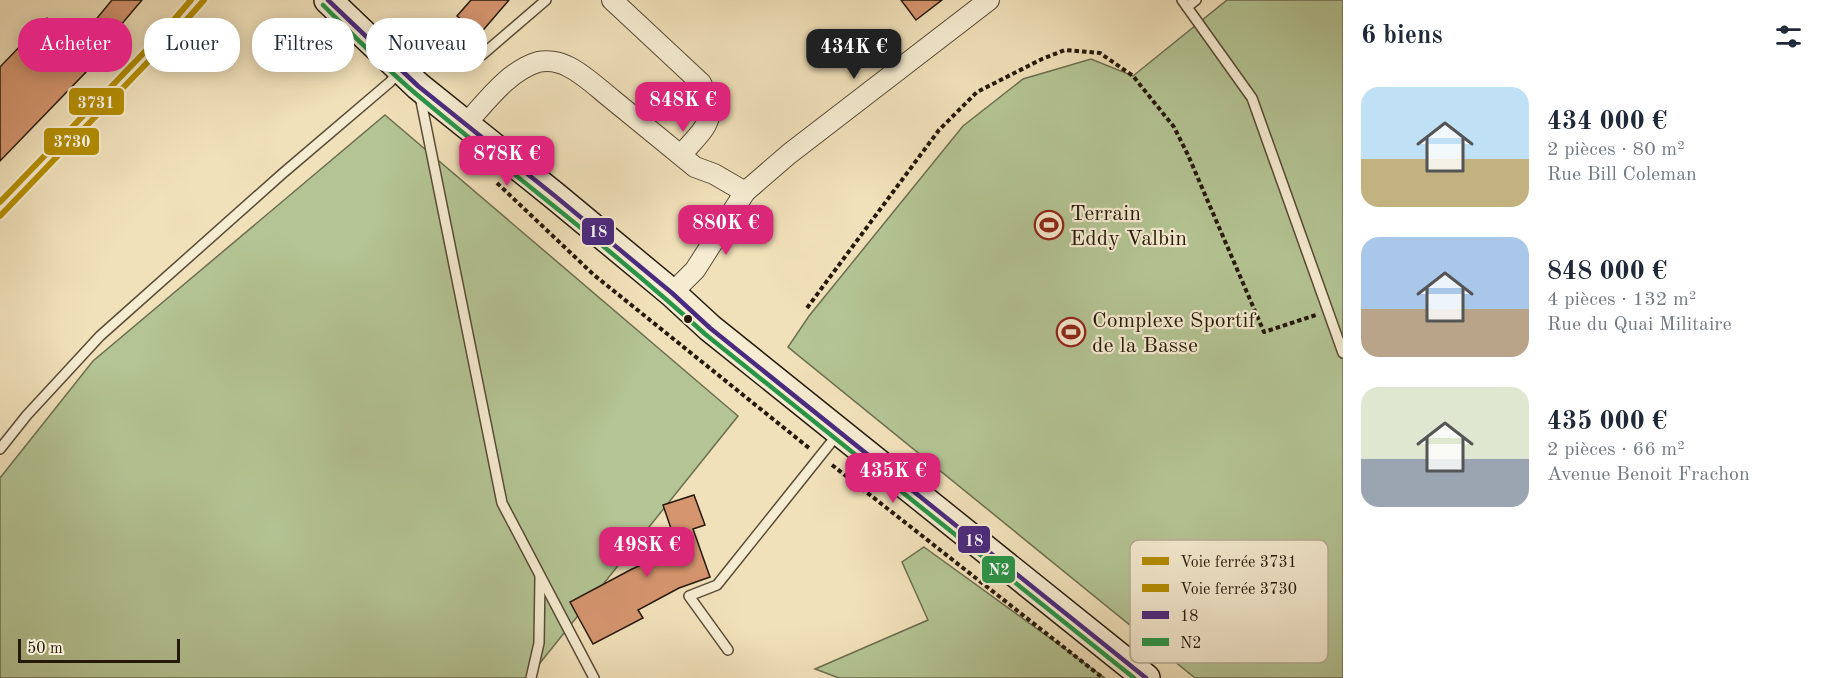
<!DOCTYPE html>
<html lang="fr">
<head>
<meta charset="utf-8">
<style>
  body { margin:0; font-family:"Old Standard TT",serif; background:#f2f2f3; color:#1f2937; height:100vh; display:flex; flex-direction:column; font-size:22px; white-space:nowrap }
  * { box-sizing:border-box; margin:0 }
  p { font-size:20px; color:#747a83 }
  .icon { flex:none; width:33px; height:33px; fill:none; stroke:currentColor; stroke-width:2; stroke-linecap:round; stroke-linejoin:round }
  .map { position:relative; flex:1; overflow:hidden }
  .side { display:flex; flex-direction:column; background:#fff; width:480px }
  .side>* { flex:none }
  .hud { position:absolute; left:18px; top:18px; width:570px; height:54px; display:flex; gap:12px }
  .scale { position:absolute; left:18px; bottom:15px; width:162px; box-sizing:border-box; padding-left:6px; border:3px solid #25190a; border-top:0; font-size:16px; line-height:21px; white-space:nowrap; color:#25190a; -webkit-text-stroke:4px #f6ecd2; paint-order:stroke }
  .price { position:absolute; translate:-50% -51px; padding:0 14px; border-radius:12px; background:#db2777; color:#fff; font-size:20px; line-height:39px; filter:drop-shadow(0 2px 3px #0008) }
  .price::after { content:''; position:absolute; left:50%; top:36px; width:18px; height:14px; margin-left:-9px; background:inherit; clip-path:polygon(0 0,100% 0,50% 100%) }
  .price.current { background:#222; color:#fff }
  ul { padding:0; list-style:none }
  li { display:flex; align-items:center; gap:18px; height:150px; padding:0 18px }
  li span { display:grid; place-items:center; flex:none; width:168px; height:120px; border-radius:18px; color:#555 }
  li>.icon { margin-inline-start:auto }
  span .icon { width:72px; height:72px; fill:#fffc; stroke-width:1 }
  li b { font-size:26px }
  h2 { display:flex; justify-content:space-between; align-items:center; height:72px; padding:0 18px; font-size:26px }
  .pill { padding:0 21px; border-radius:24px; background:#fff; box-shadow:0 3px 15px #0003; font-size:21px; line-height:54px }
  .pill.current { background:#db2777; color:#fff }
  main { display:flex; flex:1; min-height:0 }
  .map>svg:first-child { display:block }
  .green { fill:#b4c494; stroke:#6c6e4f; stroke-width:1.5 }
  .building { fill:#d5956f; stroke:#25190a; stroke-width:1.5 }
  .lines { fill:none; stroke-linecap:round; stroke-linejoin:round }
  .lane-casing { stroke:#584b36; stroke-width:12 }
  .street-casing { stroke:#584b36; stroke-width:22 }
  .secondary-casing { stroke:#25190a; stroke-width:30 }
  .path { stroke:#25190a; stroke-width:4; stroke-dasharray:4.5 3; stroke-linecap:butt }
  .lane { stroke:#f6ecd2; stroke-width:9 }
  .street { stroke:#f6ecd2; stroke-width:20 }
  .secondary { stroke:#f6ecd2; stroke-width:27 }
  .bus-1-casing { stroke:#f6ecd2; stroke-width:9 }
  .bus-2-casing { stroke:#f6ecd2; stroke-width:9 }
  .bus-1 { stroke:#4a2a80; stroke-width:4.5 }
  .bus-2 { stroke:#289548; stroke-width:4.5 }
  .rail-1-casing { stroke:#f6ecd2; stroke-width:10 }
  .rail-2-casing { stroke:#f6ecd2; stroke-width:10 }
  .rail-1 { stroke:#b48e02; stroke-width:6 }
  .rail-2 { stroke:#b48e02; stroke-width:6 }
  .bus-dot { fill:#25190a; stroke:#f6ecd2; stroke-width:2 }
  .labels { text-anchor:middle; stroke-width:4.5; stroke-linejoin:round; paint-order:stroke }
  .poi-label { font-size:22px; fill:#25190a; stroke:#f6ecd2; text-anchor:start }
  .key { fill:#f6ecd2; stroke:#b7ad96; stroke-width:1.5 }
  .key-label { font-size:16px; fill:#25190a }
  .line-badge { stroke:#f6ecd2; stroke-width:2 }
  .badge-label { font-size:16px; text-anchor:middle; font-weight:bold; fill:#fff }
</style>
</head>
<body>
<main>
<div class="map">
<svg width="1343" height="678" viewBox="0 0 1343 678">
  <rect width="100%" height="100%" fill="#f1e1ba"/>
  <filter id="stains"><feTurbulence type="fractalNoise" baseFrequency=".00333" numOctaves="4"/><feColorMatrix values="0 0 0 0 .2 0 0 0 0 .09 0 0 0 0 .02 0 0 0 .5 -.17"/></filter>
  <radialGradient id="worn" r=".72"><stop offset=".6" stop-color="#630" stop-opacity="0"/><stop offset="1" stop-color="#630" stop-opacity=".3"/></radialGradient>
  <!-- green -->
  <g class="green">
    <path d="M1227,0H1343V678H1195L788,347L809,316L963,126L1023,79L1091,59L1133,76Z"/>
    <path d="M385,115L738,416L528,678H0V478L93,361Z"/>
    <path d="M924,547L1105,678H839L815,669L928,620L902,562Z"/>
  </g>
  <!-- building -->
  <g class="building">
    <path d="M112,0H142L104,45L106,46L85,70L86,72L0,161V67L47,18L75,45Z"/>
    <path d="M471,0H509L479,35L457,16Z"/>
    <path d="M901,0H942L916,20Z"/>
    <path d="M694,495L705,525L693,529L710,577L679,588L638,610L643,618L593,644L570,602L632,569L678,549L663,505Z"/>
  </g>
  <g class="lines">
    <!-- lane casing -->
    <g class="lane-casing">
      <g id="lane">
        <path d="M1182,0L1187,7L1196,0"/>
        <path d="M1187,7L1252,98L1343,353"/>
        <path d="M445,45L482,55L546,0"/>
        <path d="M420,96L502,503L594,678"/>
        <path d="M0,449L27,415L100,336L282,174L390,82L398,72"/>
        <path d="M728,650L689,596L717,585L837,435"/>
        <path d="M531,678L539,643L540,577"/>
      </g>
    </g>
    <!-- street casing -->
    <g class="street-casing">
      <g id="street">
        <path d="M612,0L701,83C720,120 705,127 681,155"/>
        <path d="M465,125C485,103 508,71 538,62C548,60 560,62 569,67C585,75 599,89 613,100C641,123 668,145 695,167L714,174L745,192"/>
        <path d="M672,293L695,270L745,192L789,154L989,0"/>
      </g>
    </g>
    <!-- secondary casing -->
    <g class="secondary-casing">
      <path id="secondary" d="M328,0L418,86L555,196L672,293L710,328L1146,678"/>
    </g>
    <!-- path -->
    <g class="path">
      <path d="M497,183L594,275L809,448"/>
      <path d="M807,308L939,130L977,92L1042,59L1065,50L1100,53L1133,76L1174,127L1188,155L1264,332L1316,315"/>
      <path d="M832,465L1103,678"/>
    </g>
    <!-- lane -->
    <use href="#lane" class="lane"/>
    <!-- street -->
    <use href="#street" class="street"/>
    <!-- secondary -->
    <use href="#secondary" class="secondary"/>
    <!-- bus-1 casing -->
    <g class="bus-1-casing">
      <path id="bus-1" d="M328,0L418,86L555,196L672,293L710,328L1146,678"/>
    </g>
    <!-- bus-2 casing -->
    <g class="bus-2-casing">
      <path id="bus-2" d="M323,5C353,35 383,66 415,93C511,174 612,249 705,334L1134,678"/>
    </g>
    <!-- bus-1 -->
    <use href="#bus-1" class="bus-1"/>
    <!-- bus-2 -->
    <use href="#bus-2" class="bus-2"/>
    <!-- rail-1 casing -->
    <g class="rail-1-casing">
      <path id="rail-1" d="M0,202L160,36L191,0"/>
    </g>
    <!-- rail-2 casing -->
    <g class="rail-2-casing">
      <path id="rail-2" d="M0,216L167,42L204,0"/>
    </g>
    <!-- rail-1 -->
    <use href="#rail-1" class="rail-1"/>
    <!-- rail-2 -->
    <use href="#rail-2" class="rail-2"/>
  </g>
  <!-- icons -->
  <defs>
    <g id="stadium-ring" transform="scale(1.5)"><circle r="9.5" fill="#f6ecd2" stroke="#8f2418" stroke-width="1.5"/><path d="M0-5a6.5 5 0 1 0 0 10a6.5 5 0 1 0 0-10ZM-3.5-1.8h7v3.6h-7Z" fill="#8f2418"/></g>
  </defs>
  <g fill-rule="evenodd">
    <use href="#stadium-ring" x="1049" y="225"/>
    <use href="#stadium-ring" x="1071" y="332"/>
  </g>
  <!-- markers -->
  <circle class="bus-dot" cx="688" cy="319" r="5"/>
  <g class="labels">
    <!-- poi labels -->
    <g class="poi-label">
      <text x="1070" y="220">Terrain<tspan x="1070" dy="25">Eddy Valbin</tspan></text>
      <text x="1092" y="327">Complexe Sportif<tspan x="1092" dy="25">de la Basse</tspan></text>
    </g>
  </g>
  <!-- legend -->
  <rect x="1130" y="540" width="198" height="123" rx="9" class="key"/>
  <rect x="1142" y="557" width="27" height="8" fill="#b48e02"/>
  <rect x="1142" y="584" width="27" height="8" fill="#b48e02"/>
  <rect x="1142" y="611" width="27" height="8" fill="#4a2a80"/>
  <rect x="1142" y="638" width="27" height="8" fill="#289548"/>
  <g class="key-label">
    <text x="1180" y="567">Voie ferrée 3731</text>
    <text x="1180" y="594">Voie ferrée 3730</text>
    <text x="1180" y="621">18</text>
    <text x="1180" y="648">N2</text>
  </g>
  <g class="line-badge">
    <rect x="68" y="87" width="57" height="29" rx="6" fill="#b48e02"/>
    <rect x="43" y="127" width="57" height="29" rx="6" fill="#b48e02"/>
    <rect x="581" y="217" width="34" height="29" rx="6" fill="#4a2a80"/>
    <rect x="957" y="525" width="34" height="29" rx="6" fill="#4a2a80"/>
    <rect x="981" y="555" width="35" height="29" rx="6" fill="#289548"/>
  </g>
  <g class="badge-label">
    <text x="96" y="108">3731</text>
    <text x="72" y="147">3730</text>
    <text x="598" y="237">18</text>
    <text x="974" y="546">18</text>
    <text x="999" y="575">N2</text>
  </g>
  <rect width="100%" height="100%" filter="url(#stains)"/>
  <rect width="100%" height="100%" fill="url(#worn)"/>
</svg>
<div class="scale">50 m</div>
<b class="price current" style="left:854px;top:80px">434K €</b>
<b class="price" style="left:683px;top:133px">848K €</b>
<b class="price" style="left:507px;top:187px">878K €</b>
<b class="price" style="left:726px;top:256px">880K €</b>
<b class="price" style="left:893px;top:504px">435K €</b>
<b class="price" style="left:647px;top:578px">498K €</b>
<div class="hud">
<a class="pill current">Acheter</a>
<a class="pill">Louer</a>
<a class="pill">Filtres</a>
<a class="pill">Nouveau</a>
</div>
</div>
<section class="side">
<h2>6 biens<svg class="icon" aria-label="filters" viewBox="0 0 24 24"><path d="M4 7h16M4 17h16"/><circle cx="9" cy="7" r="2"/><circle cx="15" cy="17" r="2"/></svg></h2>
<ul>
<li><span style="background:linear-gradient(#bfe0f5 60%,#c2b280 0)"><svg class="icon" aria-label="home" viewBox="0 0 24 24"><path d="M3 11l9-7 9 7M6 9v11h12V9"/></svg></span><div><b>434 000 €</b><p>2 pièces · 80 m²</p><p>Rue Bill Coleman</p></div></li>
<li><span style="background:linear-gradient(#a9c7e8 60%,#b9a48a 0)"><svg class="icon" aria-label="home" viewBox="0 0 24 24"><path d="M3 11l9-7 9 7M6 9v11h12V9"/></svg></span><div><b>848 000 €</b><p>4 pièces · 132 m²</p><p>Rue du Quai Militaire</p></div></li>
<li><span style="background:linear-gradient(#dfe7d0 60%,#9aa5b1 0)"><svg class="icon" aria-label="home" viewBox="0 0 24 24"><path d="M3 11l9-7 9 7M6 9v11h12V9"/></svg></span><div><b>435 000 €</b><p>2 pièces · 66 m²</p><p>Avenue Benoit Frachon</p></div></li>
</ul>
</section>
</main>
</body>
</html>
